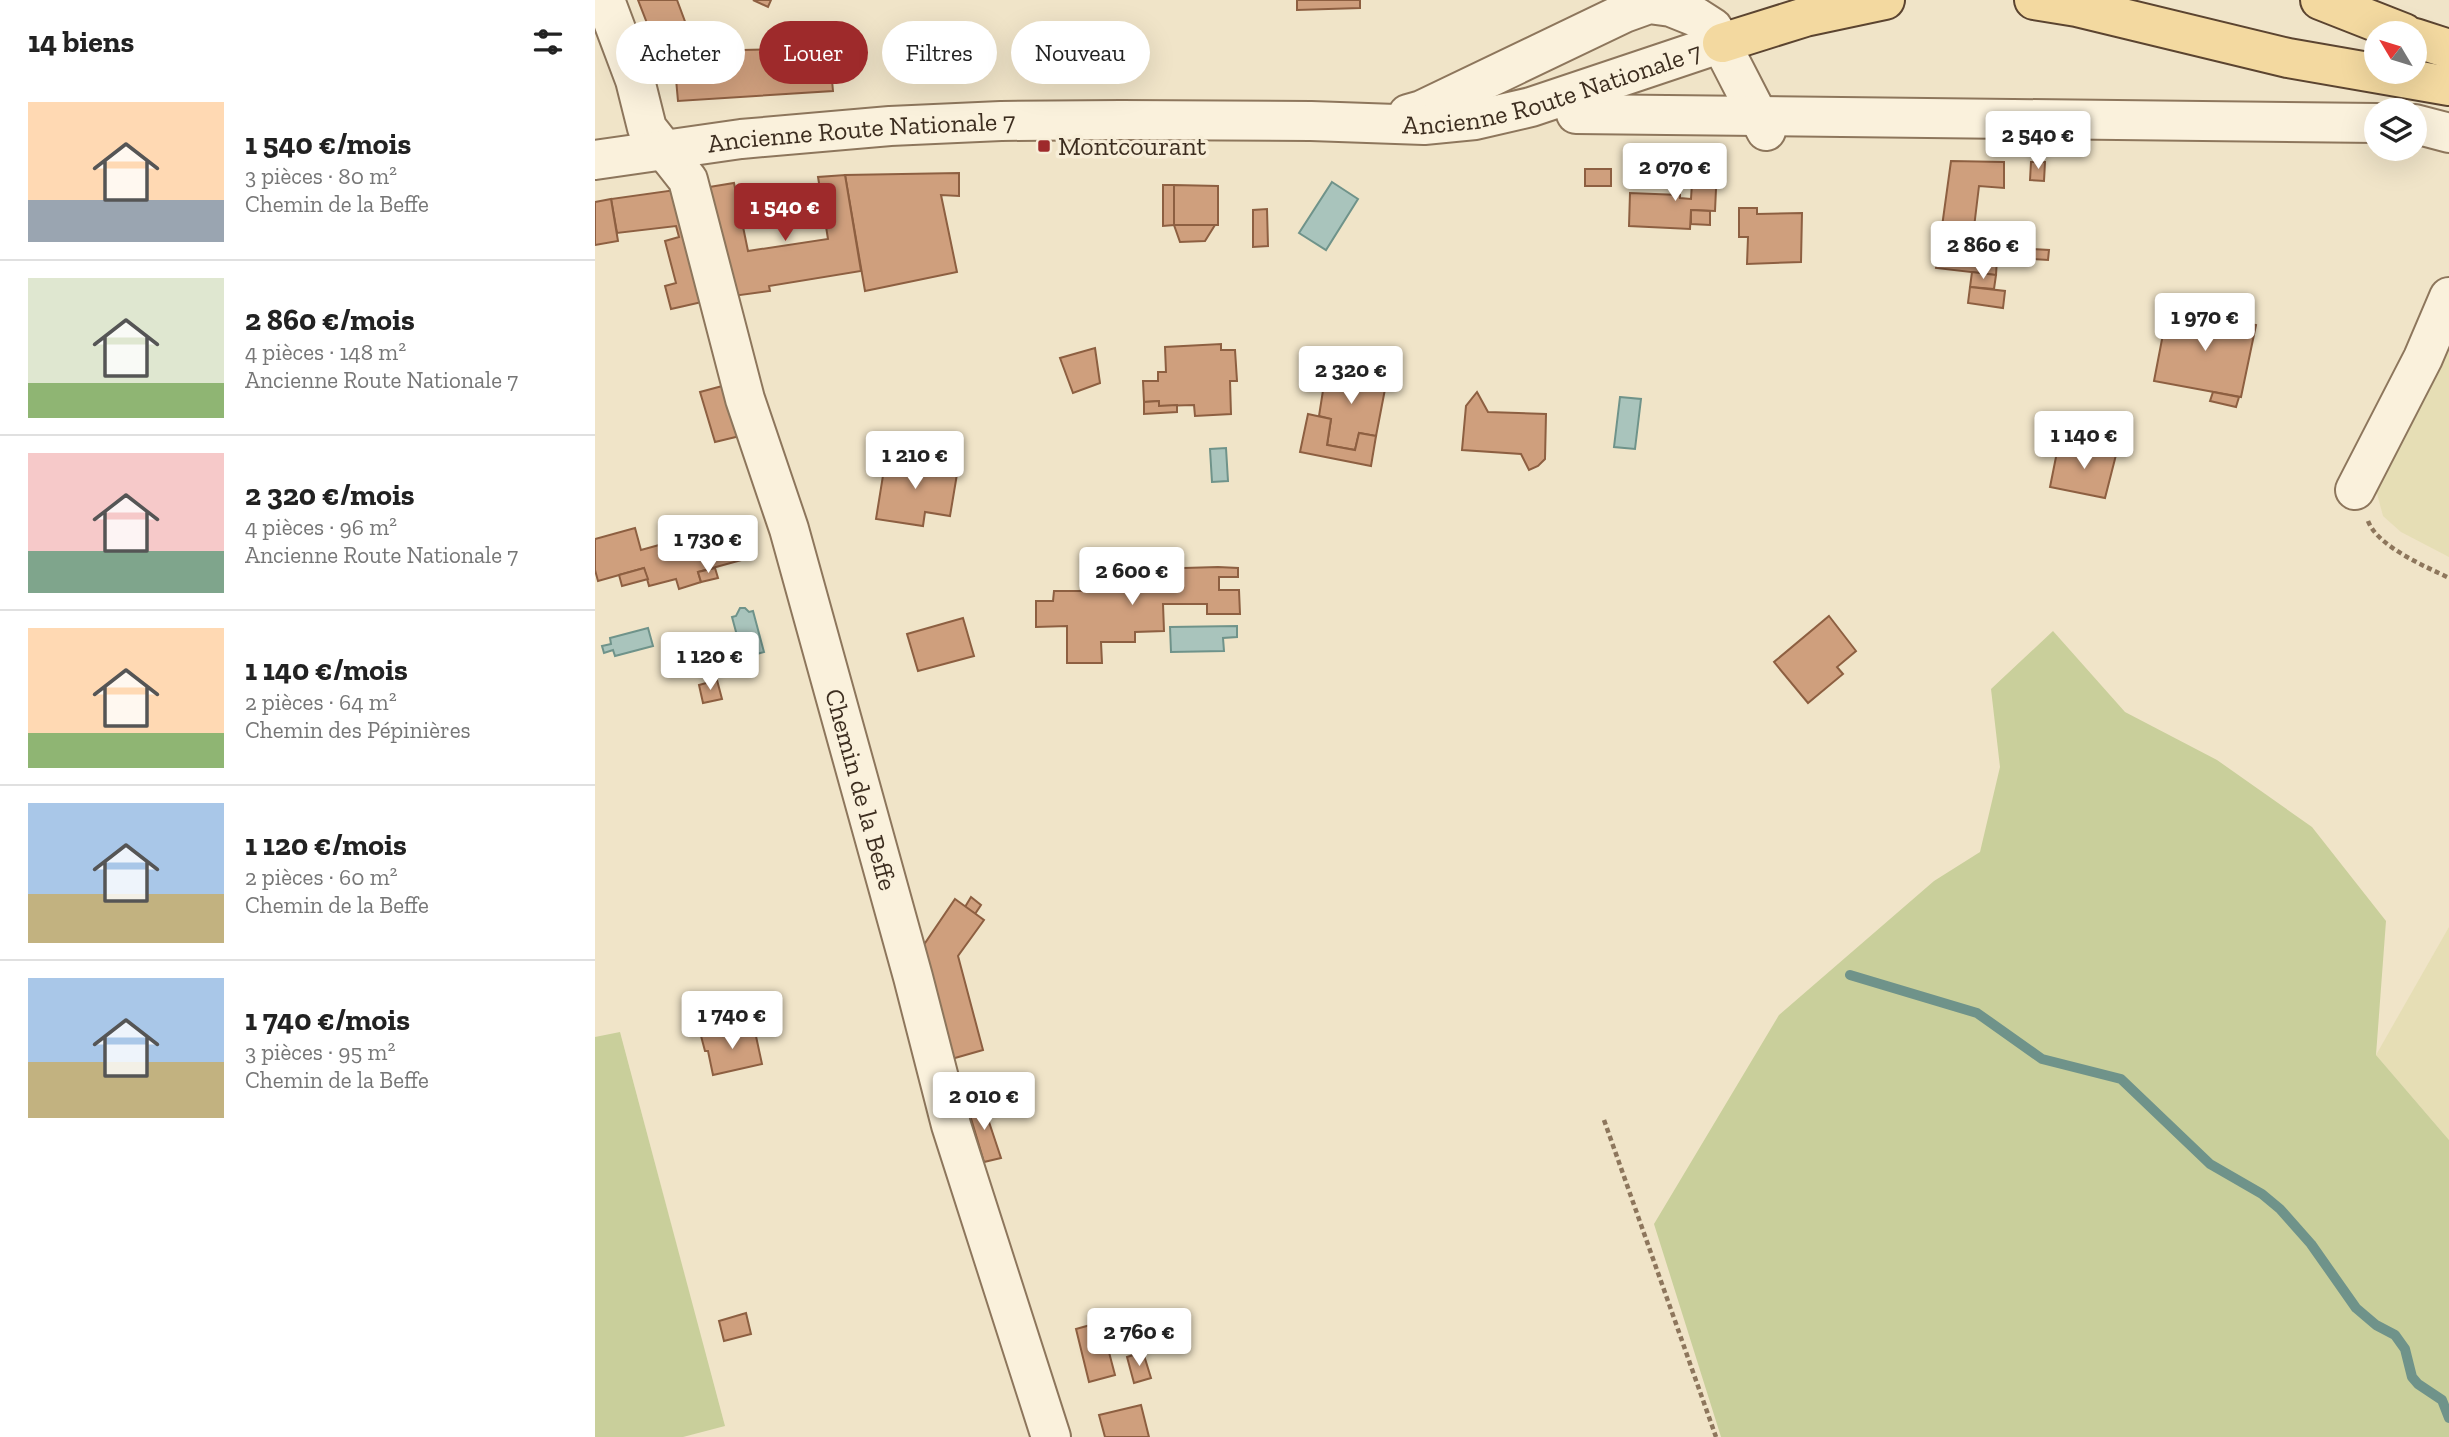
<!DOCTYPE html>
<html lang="fr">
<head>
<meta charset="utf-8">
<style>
  body { margin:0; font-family:"Zilla Slab",serif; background:#f2f2f2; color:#222; height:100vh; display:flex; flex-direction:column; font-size:26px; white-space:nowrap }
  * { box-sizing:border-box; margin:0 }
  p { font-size:23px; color:#767676 }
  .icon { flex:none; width:38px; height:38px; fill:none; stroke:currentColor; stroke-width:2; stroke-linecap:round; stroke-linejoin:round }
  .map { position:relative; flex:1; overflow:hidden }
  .sheet { display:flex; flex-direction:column; background:#fff; width:595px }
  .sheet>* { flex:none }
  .guide { position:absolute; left:21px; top:21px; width:665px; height:63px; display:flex; gap:14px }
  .needle { width:46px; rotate:308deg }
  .tools { position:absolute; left:1769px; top:21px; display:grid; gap:14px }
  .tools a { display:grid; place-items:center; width:63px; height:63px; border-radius:50%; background:#fff; box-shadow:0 7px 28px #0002; font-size:35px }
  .price { position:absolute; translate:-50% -60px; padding:0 16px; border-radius:7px; background:#fff; color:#222; font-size:23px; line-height:46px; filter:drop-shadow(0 2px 4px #0008) }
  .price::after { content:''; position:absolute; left:50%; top:42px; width:21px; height:16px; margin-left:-10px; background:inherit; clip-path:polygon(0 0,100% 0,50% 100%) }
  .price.selected { background:#9e2a2b; color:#fff }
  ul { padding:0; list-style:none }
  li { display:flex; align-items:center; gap:21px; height:175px; padding:0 28px }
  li+li { border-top:2px solid #e0e0e0 }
  li span { display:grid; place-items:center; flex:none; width:196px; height:140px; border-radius:0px; color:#555 }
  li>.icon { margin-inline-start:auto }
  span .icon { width:84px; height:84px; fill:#fffc; stroke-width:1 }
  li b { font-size:30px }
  h2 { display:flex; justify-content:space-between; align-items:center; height:84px; padding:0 28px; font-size:30px }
  .tag { padding:0 24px; border-radius:32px; background:#fff; box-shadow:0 7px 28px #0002; font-size:24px; line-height:63px }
  .tag.selected { background:#9e2a2b; color:#fff }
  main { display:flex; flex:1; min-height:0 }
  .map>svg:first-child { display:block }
  .farmland { fill:#e6deb5 }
  .green { fill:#c9cf9b }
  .water { fill:#a9c4bc; stroke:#6f938a; stroke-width:2 }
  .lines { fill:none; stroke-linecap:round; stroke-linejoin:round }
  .stream { stroke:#6f938a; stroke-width:10 }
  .building { fill:#cf9f7d; stroke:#8d5f41; stroke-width:2 }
  .minor-casing { stroke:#8d765c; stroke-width:42 }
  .major-casing { stroke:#5b4430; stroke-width:42 }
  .path { stroke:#8d765c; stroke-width:4.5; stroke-dasharray:5 3.5; stroke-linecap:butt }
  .minor { stroke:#faf1dc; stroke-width:38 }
  .major { stroke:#f3d9a0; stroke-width:38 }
  .poi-dot { fill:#9e2a2b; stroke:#f7eed8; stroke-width:2.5 }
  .labels { text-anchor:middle; stroke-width:7; stroke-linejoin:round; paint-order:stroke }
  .street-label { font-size:26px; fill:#3d2e20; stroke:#f7eed8 }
  .poi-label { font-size:26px; fill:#3d2e20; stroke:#f7eed8; text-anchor:start }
</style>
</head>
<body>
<main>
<section class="sheet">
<h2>14 biens<svg class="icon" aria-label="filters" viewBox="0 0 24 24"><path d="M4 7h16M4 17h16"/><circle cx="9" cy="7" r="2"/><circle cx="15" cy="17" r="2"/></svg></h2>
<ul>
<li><span style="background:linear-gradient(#ffd9b3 70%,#9aa5b1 0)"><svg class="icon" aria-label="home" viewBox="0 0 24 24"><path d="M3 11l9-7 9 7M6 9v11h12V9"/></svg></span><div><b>1 540 €/mois</b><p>3 pièces · 80 m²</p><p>Chemin de la Beffe</p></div></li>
<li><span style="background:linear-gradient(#dfe7d0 75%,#8fb573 0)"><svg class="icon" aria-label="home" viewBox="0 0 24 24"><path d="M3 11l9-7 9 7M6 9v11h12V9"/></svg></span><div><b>2 860 €/mois</b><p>4 pièces · 148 m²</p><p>Ancienne Route Nationale 7</p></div></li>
<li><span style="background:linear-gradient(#f6c9c9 70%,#7fa58c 0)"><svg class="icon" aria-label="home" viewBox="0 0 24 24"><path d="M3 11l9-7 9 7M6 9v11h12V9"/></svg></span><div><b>2 320 €/mois</b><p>4 pièces · 96 m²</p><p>Ancienne Route Nationale 7</p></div></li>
<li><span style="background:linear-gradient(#ffd9b3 75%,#8fb573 0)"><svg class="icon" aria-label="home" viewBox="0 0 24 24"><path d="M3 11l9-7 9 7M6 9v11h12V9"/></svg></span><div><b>1 140 €/mois</b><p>2 pièces · 64 m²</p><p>Chemin des Pépinières</p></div></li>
<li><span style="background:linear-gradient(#a9c7e8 65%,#c2b280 0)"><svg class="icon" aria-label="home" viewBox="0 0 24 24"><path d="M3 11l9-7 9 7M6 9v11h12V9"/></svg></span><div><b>1 120 €/mois</b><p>2 pièces · 60 m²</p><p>Chemin de la Beffe</p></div></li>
<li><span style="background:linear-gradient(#a9c7e8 60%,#c2b280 0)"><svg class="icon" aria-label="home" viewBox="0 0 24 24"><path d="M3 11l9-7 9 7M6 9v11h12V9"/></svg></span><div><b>1 740 €/mois</b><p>3 pièces · 95 m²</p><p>Chemin de la Beffe</p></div></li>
</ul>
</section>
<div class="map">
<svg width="1854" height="1437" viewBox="0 0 1854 1437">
  <rect width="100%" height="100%" fill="#f0e4c8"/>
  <!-- farmland -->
  <g class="farmland">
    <path d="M1854,326V557L1806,532L1788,516L1780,486Z"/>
    <path d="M1854,927V1140L1781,1055Z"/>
  </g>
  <!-- green -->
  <g class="green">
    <path d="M1458,631L1530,712L1622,760L1717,827L1791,921L1781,1055L1854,1140V1437H1126L1059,1224L1184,1015L1339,881L1385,852L1405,767L1396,689Z"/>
    <path d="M25,1032L130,1426L88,1437H0V1037Z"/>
  </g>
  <!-- water -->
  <g class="water">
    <path d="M737,182L763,199L731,250L704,233Z"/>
    <path d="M1025,397L1046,399L1040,449L1019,447Z"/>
    <path d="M631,448L633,481L617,482L615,449Z"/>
    <path d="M145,608H150L154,612L158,611L169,652L148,658L137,617L141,616Z"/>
    <path d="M642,626V637L628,638L629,651L576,652L575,627Z"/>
    <path d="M53,628L58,646L20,656L18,650L9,653L7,646L16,644L15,638Z"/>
  </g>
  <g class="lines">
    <!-- stream -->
    <path class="stream" d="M1255,975L1382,1013L1447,1059L1526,1079L1615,1164L1667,1194L1685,1209L1716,1244L1761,1308L1781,1325L1800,1335L1810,1349L1817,1377L1823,1384L1847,1400L1854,1418"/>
  </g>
  <!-- building -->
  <g class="building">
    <path d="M43,0H82L101,51L234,48L238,91L83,101L80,68L71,72Z"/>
    <path d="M158,0H176L173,7Z"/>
    <path d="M702,0H765V8L702,10Z"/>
    <path d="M1356,161L1409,162V188L1384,186L1377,244L1345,241Z"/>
    <path d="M1436,162H1450L1449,181L1435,180Z"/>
    <path d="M1098,166L1122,167L1120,211L1096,210L1095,229L1034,226L1035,193L1085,195V198L1096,199Z"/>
    <rect x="990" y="169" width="26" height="17"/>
    <path d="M364,173V196L346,195L362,272L270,291L250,175Z"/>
    <path d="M250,175L266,271L174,286L175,291L138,296L108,188L139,183L153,251L233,239L223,177Z"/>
    <path d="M568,185H579V225L568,226Z"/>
    <path d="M579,185L623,186V225H579Z"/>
    <path d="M80,190L107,302L76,309L70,286L81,283L70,241L84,237L81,226L22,233L16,199Z"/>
    <path d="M16,199L23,241L0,245V202Z"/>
    <path d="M1144,208H1162V214L1207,213L1206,262L1152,264L1153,237H1144Z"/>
    <path d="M672,209L673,246L658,247V210Z"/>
    <path d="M1096,210L1115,211V225L1096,224Z"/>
    <path d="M579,225H620L610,241L585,242Z"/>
    <path d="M1378,240L1403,243L1401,275L1341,268L1345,241L1377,244Z"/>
    <path d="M1436,249L1454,250L1453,260L1435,259Z"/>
    <path d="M1377,272L1401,275L1399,289L1375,287Z"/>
    <path d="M1375,287L1410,291L1408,308L1373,303Z"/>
    <path d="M1573,308L1661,325L1646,397L1559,381Z"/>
    <path d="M626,344V350H640L642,381H635L636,414L600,416L599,405L564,406V401L549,402L548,381H563V372H571L570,347Z"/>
    <path d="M500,348L505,383L478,393L465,358Z"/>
    <path d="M732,365L766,372L771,380L791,384L781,436L764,433L760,450L732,445L736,419L724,416Z"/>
    <path d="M131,385L145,436L120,442L105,392Z"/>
    <path d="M882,392L893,412L951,414L950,459L943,466L934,470L926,454L867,450L871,406Z"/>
    <path d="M1618,392L1644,397L1641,407L1615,401Z"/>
    <path d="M564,401V406L582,405V412L549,414V402Z"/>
    <path d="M713,414L736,419L732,445L760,450L764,433L781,436L776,466L705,452Z"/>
    <path d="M1500,446L1522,451L1510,498L1455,487L1463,447L1497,455Z"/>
    <path d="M291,457L363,468L355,516L330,512L328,526L281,519Z"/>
    <path d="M139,520L150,559L103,572L106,582L84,589L81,579L54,586L49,568L3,581L0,570V539L40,528L46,550L93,537L91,533Z"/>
    <path d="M623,567L643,568V577H624V590H644L645,614H612V604H568L569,631L540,632V642H506L507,663H472V626L441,627V601H458L459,591H505L504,575H555V569Z"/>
    <path d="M49,568L53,579L27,586L24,575Z"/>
    <path d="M120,568L123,578L106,582L103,572Z"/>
    <path d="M1234,616L1261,651L1242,667L1248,674L1213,703L1179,662Z"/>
    <path d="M368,618L379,656L323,671L312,634Z"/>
    <path d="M122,680L127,699L108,703L104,685Z"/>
    <path d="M376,897L386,905L380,914L370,907Z"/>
    <path d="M360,899L389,920L363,956L388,1050L353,1060L324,952Z"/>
    <path d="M159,1027L167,1064L118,1075L113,1051H110L106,1036L126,1031L128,1036Z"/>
    <path d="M387,1101L406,1158L389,1162L372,1105Z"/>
    <path d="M151,1313L156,1334L129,1341L124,1321Z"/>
    <path d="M506,1322L520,1375L494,1382L481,1329Z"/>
    <path d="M548,1352L556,1378L539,1383L532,1357Z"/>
    <path d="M546,1405L554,1437H510L504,1415Z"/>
  </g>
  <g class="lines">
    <!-- minor casing -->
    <g class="minor-casing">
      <g id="minor">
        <path id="s1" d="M10,0L40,80L52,128L93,180L150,399L194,529L318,977L356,1125L456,1437"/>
        <path d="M813,114L827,110L1029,13L1054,4L1076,7L1101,17L1118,28L1171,131"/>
        <path d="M981,114L1782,123"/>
        <path d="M1820,124L1854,133"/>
        <path id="s2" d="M0,160L146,139L295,126L406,121L526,120L716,121L829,125L880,120L936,107L1127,43"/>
        <path d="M1760,490L1828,358L1854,297"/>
      </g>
    </g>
    <!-- major casing -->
    <g class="major-casing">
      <g id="major">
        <path d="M1439,0L1482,7L1693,58L1854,86"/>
        <path d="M1725,0L1809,33"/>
        <path d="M1820,38L1854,49"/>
        <path d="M1127,43L1210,17L1290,0"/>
      </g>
    </g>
    <!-- path -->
    <g class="path">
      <path d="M1773,521C1783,547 1830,566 1854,578"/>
      <path d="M1009,1120L1121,1437"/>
    </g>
    <!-- minor -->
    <use href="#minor" class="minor"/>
    <!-- major -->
    <use href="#major" class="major"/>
  </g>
  <!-- markers -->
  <rect class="poi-dot" x="442" y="139" width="14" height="14" rx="3.5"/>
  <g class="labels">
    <!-- street labels -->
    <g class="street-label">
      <text dy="9" stroke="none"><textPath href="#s2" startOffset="964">Ancienne Route Nationale 7</textPath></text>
      <text dy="9" stroke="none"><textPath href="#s2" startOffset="268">Ancienne Route Nationale 7</textPath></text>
      <text dy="9" stroke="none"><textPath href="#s1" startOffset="835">Chemin de la Beffe</textPath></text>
    </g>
    <!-- poi labels -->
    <g class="poi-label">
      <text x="463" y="155">Montcourant</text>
    </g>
  </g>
</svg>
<div class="tools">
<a><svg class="needle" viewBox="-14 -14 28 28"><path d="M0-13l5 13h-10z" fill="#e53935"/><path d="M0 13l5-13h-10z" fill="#767676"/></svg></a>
<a><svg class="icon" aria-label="layers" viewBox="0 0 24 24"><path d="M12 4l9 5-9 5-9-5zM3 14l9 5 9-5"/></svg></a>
</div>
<b class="price" style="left:1443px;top:171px">2 540 €</b>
<b class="price" style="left:1080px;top:203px">2 070 €</b>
<b class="price selected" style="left:190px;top:243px">1 540 €</b>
<b class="price" style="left:1388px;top:281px">2 860 €</b>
<b class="price" style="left:1610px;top:353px">1 970 €</b>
<b class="price" style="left:756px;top:406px">2 320 €</b>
<b class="price" style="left:1489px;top:471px">1 140 €</b>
<b class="price" style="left:320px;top:491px">1 210 €</b>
<b class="price" style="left:113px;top:575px">1 730 €</b>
<b class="price" style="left:537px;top:607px">2 600 €</b>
<b class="price" style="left:115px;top:692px">1 120 €</b>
<b class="price" style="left:137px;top:1051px">1 740 €</b>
<b class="price" style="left:389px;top:1132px">2 010 €</b>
<b class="price" style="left:544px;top:1368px">2 760 €</b>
<div class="guide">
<a class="tag">Acheter</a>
<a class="tag selected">Louer</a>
<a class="tag">Filtres</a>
<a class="tag">Nouveau</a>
</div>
</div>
</main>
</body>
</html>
